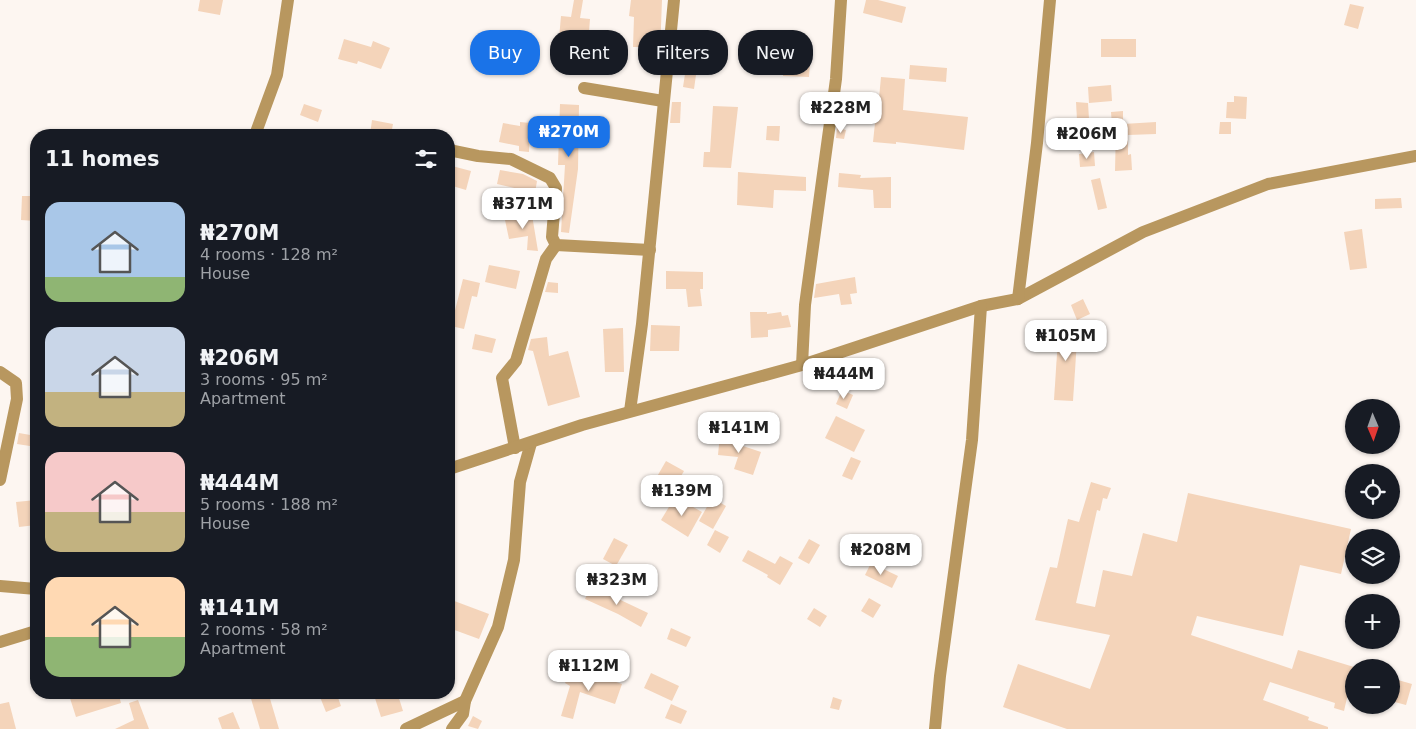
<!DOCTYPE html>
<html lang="en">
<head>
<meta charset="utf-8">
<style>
  body { margin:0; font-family:"DejaVu Sans",sans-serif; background:#242831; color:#f1f3f6; height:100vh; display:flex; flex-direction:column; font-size:19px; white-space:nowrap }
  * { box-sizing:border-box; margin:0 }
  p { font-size:16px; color:#9ea1a6 }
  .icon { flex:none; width:28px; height:28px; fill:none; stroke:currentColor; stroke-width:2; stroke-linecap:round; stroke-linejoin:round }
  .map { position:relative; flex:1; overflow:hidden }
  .sheet { position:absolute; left:30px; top:129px; width:425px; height:570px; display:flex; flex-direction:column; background:#171b24; border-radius:20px; box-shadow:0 1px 4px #0004 }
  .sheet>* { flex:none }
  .banner { position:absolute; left:470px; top:30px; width:475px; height:45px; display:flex; gap:10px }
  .needle { width:32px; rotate:178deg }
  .tools { position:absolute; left:1345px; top:399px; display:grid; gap:10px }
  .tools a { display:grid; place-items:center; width:55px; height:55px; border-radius:50%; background:#171b24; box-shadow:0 1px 4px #0004; font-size:25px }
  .price { position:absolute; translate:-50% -42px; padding:0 11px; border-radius:10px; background:#fff; color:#222; font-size:16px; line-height:32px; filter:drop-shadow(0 1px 2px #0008) }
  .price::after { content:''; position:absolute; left:50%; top:30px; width:15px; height:11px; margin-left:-8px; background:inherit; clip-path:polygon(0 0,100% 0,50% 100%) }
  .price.selected { background:#1a73e8; color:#fff }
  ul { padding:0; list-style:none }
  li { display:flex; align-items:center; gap:15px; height:125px; padding:0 15px }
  li span { display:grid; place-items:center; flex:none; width:140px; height:100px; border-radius:15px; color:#555 }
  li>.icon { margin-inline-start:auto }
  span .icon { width:60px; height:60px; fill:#fffc; stroke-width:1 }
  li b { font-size:21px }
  h2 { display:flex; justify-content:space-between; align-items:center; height:60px; padding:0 15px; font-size:21px }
  .pill { padding:0 18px; border-radius:20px; background:#171b24; box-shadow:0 1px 4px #0004; font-size:18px; line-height:45px }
  .pill.selected { background:#1a73e8; color:#fff }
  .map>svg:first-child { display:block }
  .building { fill:#f4d4ba }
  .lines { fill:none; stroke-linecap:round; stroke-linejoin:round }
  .minor { stroke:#b8975f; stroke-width:12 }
  .tertiary { stroke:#b8975f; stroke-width:12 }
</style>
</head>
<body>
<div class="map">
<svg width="1416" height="729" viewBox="0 0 1416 729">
  <rect width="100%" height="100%" fill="#fdf6f1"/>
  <!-- building -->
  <g class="building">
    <path d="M200,0H223L220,15L198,11Z"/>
    <path d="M574,0H583L580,18L590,19L587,57L571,56L572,51L558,50L561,16L571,17Z"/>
    <path d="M631,0H662L660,53L645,52L646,47H633L634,17L629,16Z"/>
    <path d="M866,0H878L906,7L902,23L863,13Z"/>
    <path d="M1350,4L1364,7L1358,29L1344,25Z"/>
    <path d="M344,39L371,47L373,41L390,48L381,69L358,61L357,64L338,59Z"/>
    <rect x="1101" y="39" width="35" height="18"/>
    <path d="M589,49L605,51L604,69L588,68Z"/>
    <path d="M784,62L810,63L809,77L783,76Z"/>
    <path d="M910,65L947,68L946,82L909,79Z"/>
    <path d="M685,74L696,75L694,89L683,87Z"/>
    <path d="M881,77L905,79L903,110L968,117L964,150L896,142V144L873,142L875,123L865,122L867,108L878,109Z"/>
    <path d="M1111,85L1112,101L1089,103L1088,87Z"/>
    <path d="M1234,96L1247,97L1246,119L1226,118L1227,102H1234Z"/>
    <path d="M672,102H681L680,123H670Z"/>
    <path d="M1076,102L1088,103L1089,119L1077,120Z"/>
    <path d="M304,104L322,110L318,122L300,115Z"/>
    <path d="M560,104L579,105L578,169L569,233L561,232L565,165H558Z"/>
    <path d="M713,106L738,107L731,168L703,167L704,152H710Z"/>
    <path d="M1123,111V124L1156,122V134L1128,135V155L1131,154L1132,170L1115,171L1116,126H1112L1111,112Z"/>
    <path d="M372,120L393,124L391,135H370Z"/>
    <path d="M520,122L530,123L529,152L519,151V146L499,142L503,123L520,126Z"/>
    <path d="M1220,122H1231V134H1219Z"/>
    <path d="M767,126H780L779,141L766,140Z"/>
    <path d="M837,128L846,130L844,139L836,138Z"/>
    <path d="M1094,152L1095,166L1080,167L1079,154Z"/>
    <path d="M452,166L471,171L466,190L449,185Z"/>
    <path d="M500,170L523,174L537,181L535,193L497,184Z"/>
    <path d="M738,172L806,177V191L774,190L773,208L737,205Z"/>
    <path d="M839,173L861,175L860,178L891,177V208H874L873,190L838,187Z"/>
    <path d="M1100,178L1107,208L1098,210L1091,180Z"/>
    <path d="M22,196H36V221L21,220Z"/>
    <path d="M1401,198L1402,208L1375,209V199Z"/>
    <path d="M532,215L538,251L527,250L528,236L509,239L505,220Z"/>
    <path d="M1362,229L1367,268L1350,270L1344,232Z"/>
    <path d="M489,265L520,271L516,289L485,282Z"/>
    <path d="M666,271L703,272V289H700L702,306L688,307L686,289H666Z"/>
    <path d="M855,277L857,293L850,294L852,304L841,305L839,294L814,298L816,284Z"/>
    <path d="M463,279L480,283L477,297L472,296L464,329L451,326Z"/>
    <path d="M548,282L558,283V293L545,292Z"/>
    <path d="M1083,299L1090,314L1077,320L1071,305Z"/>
    <path d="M750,312H767V314L781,312L782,316L788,315L791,327L768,330V337L751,338Z"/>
    <path d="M1059,323L1078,325L1073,401L1054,400Z"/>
    <path d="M651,325L680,326L679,351H650Z"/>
    <path d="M623,328L624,372H605L603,329Z"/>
    <path d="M475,334L496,339L492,353L472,349Z"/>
    <path d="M547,337L549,356L568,351L580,397L548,406L533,351L528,350L531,339Z"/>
    <path d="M842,390L853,395L847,409L836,404Z"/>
    <path d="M836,416L865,430L854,452L825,438Z"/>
    <path d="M19,433L36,436V447L17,444Z"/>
    <path d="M720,434L735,435L734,443L761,452L753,475L734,469L738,457L718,455Z"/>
    <path d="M851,457L861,461L852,480L842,476Z"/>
    <path d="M666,461L684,471L673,490L655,480Z"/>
    <path d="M1091,482L1111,488L1107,499L1103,498L1100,511L1097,510L1076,603L1095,607L1103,570L1132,576L1143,533L1177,542L1188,493L1351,529L1341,574L1300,565L1283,636L1197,616L1191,635L1292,669L1298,650L1354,667V690L1349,689L1344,711L1334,708L1335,703L1270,682L1263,700L1309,717L1308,720L1328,727V729H1067L1003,707L1018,664L1090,689L1110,635L1035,620L1050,567L1057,568L1068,519L1079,522Z"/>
    <path d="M675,497L702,512L688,537L661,520Z"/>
    <path d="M712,498L726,506L713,529L699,521Z"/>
    <path d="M36,500V525L19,527L16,502Z"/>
    <path d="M715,530L729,537L720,553L707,545Z"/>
    <path d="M614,538L628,545L616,566L603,559Z"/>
    <path d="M809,539L820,545L809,564L798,558Z"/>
    <path d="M748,550L775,564L780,556L793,563L780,585L767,577L768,575L742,561Z"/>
    <path d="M871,563L898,576L892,588L865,575Z"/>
    <path d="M591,586L648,613L641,627L618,614L585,599Z"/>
    <path d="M869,598L881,605L873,618L861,611Z"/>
    <path d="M449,599L489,614L479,639L449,628Z"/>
    <path d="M814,608L827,616L820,627L807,619Z"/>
    <path d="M671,628L691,637L686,647L667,639Z"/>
    <path d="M651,673L679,686L672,701L644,688Z"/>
    <path d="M569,674L590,683L593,674L622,684L615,704L580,692L573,719L561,716L570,686L565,683Z"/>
    <path d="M1391,678L1412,684L1406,705L1391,701Z"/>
    <path d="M68,692H84L86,697L101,692H118L121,703L76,717Z"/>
    <path d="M249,692H268L279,729H260Z"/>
    <path d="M318,692H336L341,706L326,712Z"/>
    <path d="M373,692H397L403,711L381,717Z"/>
    <path d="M833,697L842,700L839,710L830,708Z"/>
    <path d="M138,700L149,729H115L134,720L129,703Z"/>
    <path d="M9,702L16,729H0V704Z"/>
    <path d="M671,704L687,711L681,724L665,718Z"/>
    <path d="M233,712L240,729H222L218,718Z"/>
    <path d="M473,716L482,721L478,729L468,726Z"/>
  </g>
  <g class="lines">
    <!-- minor -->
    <g class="minor">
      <path d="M841,0L836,79L805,305L802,365L981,306L1018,299L1143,232L1268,184L1416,156"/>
      <path d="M584,88L663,101"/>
      <path d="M255,135L277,75L288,0"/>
      <path d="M449,150L478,156L511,159L550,178L556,188L552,237L556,245L650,250"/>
      <path d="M1018,299L1037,143L1050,0"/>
      <path d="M0,372L16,383L17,399L0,480"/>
      <path d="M630,411L642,324L674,0"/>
      <path d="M515,448L502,378L516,361L546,259L556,245"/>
      <path d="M0,586L36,589"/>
      <path d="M406,729L465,701"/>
      <path d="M452,729L463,714L465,701L498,627L514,560L520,482L531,443"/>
      <path d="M935,729L940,676L972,440L981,306"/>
    </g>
    <!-- tertiary -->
    <g class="tertiary">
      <path d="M449,469L582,425L802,365"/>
      <path d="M0,642L36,631"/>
    </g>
  </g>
</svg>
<div class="tools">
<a><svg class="needle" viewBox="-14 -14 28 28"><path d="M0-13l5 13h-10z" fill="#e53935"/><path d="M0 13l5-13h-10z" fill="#9ea1a6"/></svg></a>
<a><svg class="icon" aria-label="locate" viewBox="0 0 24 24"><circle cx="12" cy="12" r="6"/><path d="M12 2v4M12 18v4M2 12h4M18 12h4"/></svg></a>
<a><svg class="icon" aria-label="layers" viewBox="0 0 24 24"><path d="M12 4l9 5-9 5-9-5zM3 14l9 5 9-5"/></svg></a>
<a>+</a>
<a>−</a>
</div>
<b class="price" style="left:841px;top:134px">₦228M</b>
<b class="price selected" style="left:569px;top:158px">₦270M</b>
<b class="price" style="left:1087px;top:160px">₦206M</b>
<b class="price" style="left:523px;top:230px">₦371M</b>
<b class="price" style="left:1066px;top:362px">₦105M</b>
<b class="price" style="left:844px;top:400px">₦444M</b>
<b class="price" style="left:739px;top:454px">₦141M</b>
<b class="price" style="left:682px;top:517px">₦139M</b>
<b class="price" style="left:881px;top:576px">₦208M</b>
<b class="price" style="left:617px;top:606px">₦323M</b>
<b class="price" style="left:589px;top:692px">₦112M</b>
<div class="banner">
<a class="pill selected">Buy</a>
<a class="pill">Rent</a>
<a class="pill">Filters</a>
<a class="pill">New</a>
</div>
<section class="sheet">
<h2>11 homes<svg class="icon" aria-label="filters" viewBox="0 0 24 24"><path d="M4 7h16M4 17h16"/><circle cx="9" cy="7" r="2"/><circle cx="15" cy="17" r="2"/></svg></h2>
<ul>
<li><span style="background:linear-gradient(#a9c7e8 75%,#8fb573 0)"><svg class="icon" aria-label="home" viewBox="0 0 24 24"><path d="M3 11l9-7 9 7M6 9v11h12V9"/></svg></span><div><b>₦270M</b><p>4 rooms · 128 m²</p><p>House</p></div></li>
<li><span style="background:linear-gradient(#c9d6e8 65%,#c2b280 0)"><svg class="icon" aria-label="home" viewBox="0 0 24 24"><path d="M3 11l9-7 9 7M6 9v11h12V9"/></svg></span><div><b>₦206M</b><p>3 rooms · 95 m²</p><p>Apartment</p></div></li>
<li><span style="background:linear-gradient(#f6c9c9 60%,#c2b280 0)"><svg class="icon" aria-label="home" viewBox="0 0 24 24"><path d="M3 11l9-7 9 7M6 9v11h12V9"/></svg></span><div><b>₦444M</b><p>5 rooms · 188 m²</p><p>House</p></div></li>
<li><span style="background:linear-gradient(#ffd9b3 60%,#8fb573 0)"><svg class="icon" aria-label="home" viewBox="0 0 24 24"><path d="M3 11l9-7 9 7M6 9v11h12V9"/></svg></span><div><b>₦141M</b><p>2 rooms · 58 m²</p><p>Apartment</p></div></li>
</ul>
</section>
</div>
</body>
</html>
